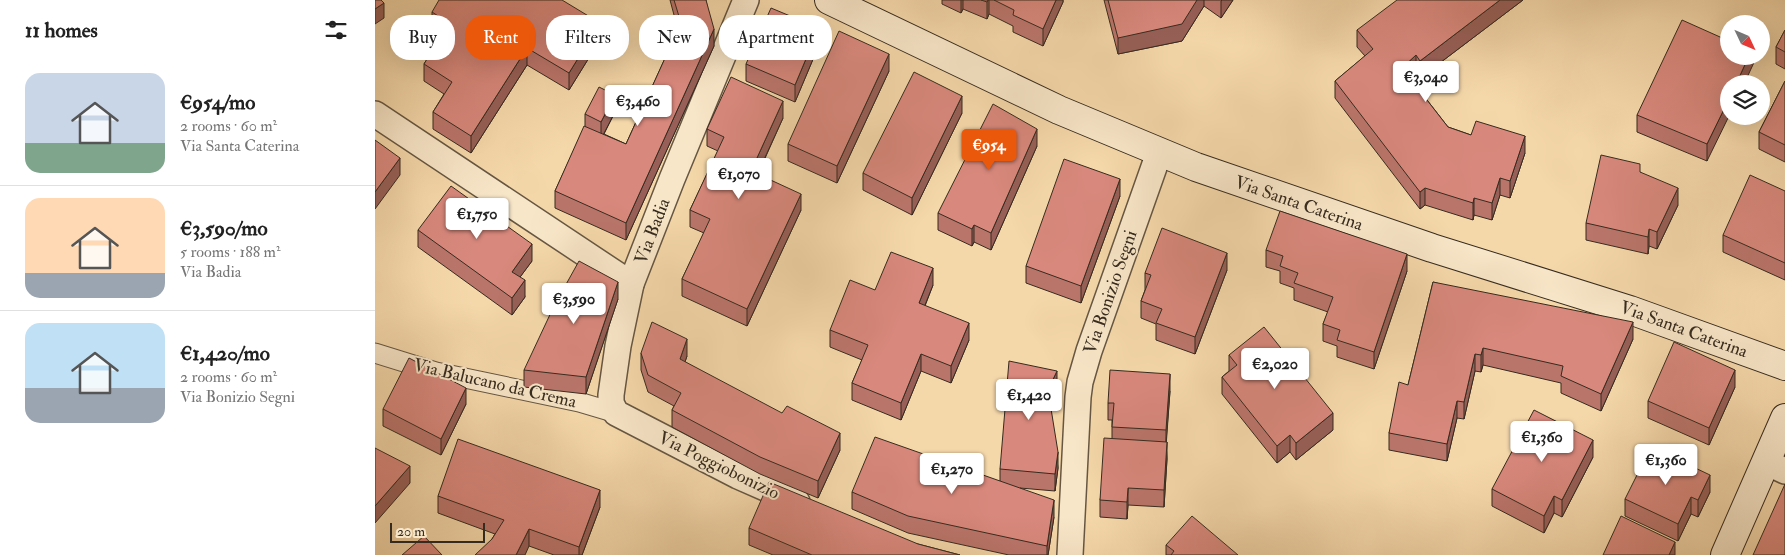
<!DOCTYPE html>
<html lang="en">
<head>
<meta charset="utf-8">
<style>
  body { margin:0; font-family:"IM FELL Double Pica",serif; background:#f2f2f2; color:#222; height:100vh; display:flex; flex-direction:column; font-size:19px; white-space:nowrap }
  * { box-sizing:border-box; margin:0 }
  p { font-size:16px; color:#767676 }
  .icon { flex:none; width:28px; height:28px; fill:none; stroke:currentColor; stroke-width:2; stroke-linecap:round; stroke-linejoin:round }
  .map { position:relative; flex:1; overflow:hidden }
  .side { display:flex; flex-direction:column; background:#fff; width:375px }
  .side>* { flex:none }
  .guide { position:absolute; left:15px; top:15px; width:475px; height:45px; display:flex; gap:10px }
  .needle { width:32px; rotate:134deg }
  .controls { position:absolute; left:1345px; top:15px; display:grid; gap:10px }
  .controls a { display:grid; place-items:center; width:50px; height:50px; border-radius:50%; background:#fff; box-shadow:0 5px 20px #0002; font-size:25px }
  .scale { position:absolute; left:15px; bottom:12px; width:95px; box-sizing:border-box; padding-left:5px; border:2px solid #362b1f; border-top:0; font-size:14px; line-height:18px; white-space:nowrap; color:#362b1f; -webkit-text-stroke:4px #f8e6c8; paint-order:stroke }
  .price { position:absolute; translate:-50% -42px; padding:0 11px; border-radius:5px; background:#fff; color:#222; font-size:16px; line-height:32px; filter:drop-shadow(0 1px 2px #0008) }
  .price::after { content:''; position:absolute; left:50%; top:30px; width:15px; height:11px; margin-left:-8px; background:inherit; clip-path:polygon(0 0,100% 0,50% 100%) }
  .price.current { background:#ea580c; color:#fff }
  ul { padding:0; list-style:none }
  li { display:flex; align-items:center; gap:15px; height:125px; padding:0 25px }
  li+li { border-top:1px solid #e0e0e0 }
  li span { display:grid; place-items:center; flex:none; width:140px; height:100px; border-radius:15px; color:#555 }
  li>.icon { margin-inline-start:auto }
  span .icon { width:60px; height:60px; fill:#fffc; stroke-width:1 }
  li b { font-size:21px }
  h2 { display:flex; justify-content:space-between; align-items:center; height:60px; padding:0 25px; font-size:21px }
  .tag { padding:0 18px; border-radius:20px; background:#fff; box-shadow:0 5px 20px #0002; font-size:18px; line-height:45px }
  .tag.current { background:#ea580c; color:#fff }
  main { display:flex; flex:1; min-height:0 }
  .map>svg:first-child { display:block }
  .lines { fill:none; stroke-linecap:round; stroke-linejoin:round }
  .pedestrian-casing { stroke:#665642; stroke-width:21 }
  .minor-casing { stroke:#665642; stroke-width:28 }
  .secondary-casing { stroke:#362b1f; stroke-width:30 }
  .pedestrian { stroke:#f8e6c8; stroke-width:19 }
  .minor { stroke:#f8e6c8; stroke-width:25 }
  .secondary { stroke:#f8e6c8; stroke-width:28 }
  .wall { fill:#ba756b; stroke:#362b1f }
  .shaded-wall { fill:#975f57; stroke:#362b1f }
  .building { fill:#d8887c; stroke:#362b1f }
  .labels { text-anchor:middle; stroke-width:4; stroke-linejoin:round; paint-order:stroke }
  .street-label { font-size:18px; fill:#362b1f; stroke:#f8e6c8 }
</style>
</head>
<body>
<main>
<section class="side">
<h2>11 homes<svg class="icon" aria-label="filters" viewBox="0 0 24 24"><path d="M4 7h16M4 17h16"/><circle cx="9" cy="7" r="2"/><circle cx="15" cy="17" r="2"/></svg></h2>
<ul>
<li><span style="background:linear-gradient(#c9d6e8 70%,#7fa58c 0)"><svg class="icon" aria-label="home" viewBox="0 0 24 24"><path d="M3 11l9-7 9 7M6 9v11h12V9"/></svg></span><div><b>€954/mo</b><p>2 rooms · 60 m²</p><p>Via Santa Caterina</p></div></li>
<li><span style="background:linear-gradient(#ffd9b3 75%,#9aa5b1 0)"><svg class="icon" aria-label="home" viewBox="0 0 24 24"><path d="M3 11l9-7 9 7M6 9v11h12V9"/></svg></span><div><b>€3,590/mo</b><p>5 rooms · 188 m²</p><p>Via Badia</p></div></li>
<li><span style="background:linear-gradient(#bfe0f5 65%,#9aa5b1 0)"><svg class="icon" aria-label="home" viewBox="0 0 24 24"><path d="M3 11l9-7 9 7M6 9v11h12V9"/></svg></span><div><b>€1,420/mo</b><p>2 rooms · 60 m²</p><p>Via Bonizio Segni</p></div></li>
</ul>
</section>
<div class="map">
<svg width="1410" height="555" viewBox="0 0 1410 555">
  <rect width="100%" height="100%" fill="#f5d8aa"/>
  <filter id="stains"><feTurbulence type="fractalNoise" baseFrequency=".004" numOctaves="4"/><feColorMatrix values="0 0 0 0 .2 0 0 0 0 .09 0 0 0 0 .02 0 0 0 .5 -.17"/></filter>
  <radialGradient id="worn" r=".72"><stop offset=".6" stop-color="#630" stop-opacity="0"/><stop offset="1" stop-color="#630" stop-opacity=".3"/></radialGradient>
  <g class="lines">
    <!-- pedestrian casing -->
    <g class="pedestrian-casing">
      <path id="pedestrian" d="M0,353L61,372L204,402L241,413"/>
    </g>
    <!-- minor casing -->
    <g class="minor-casing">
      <g id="minor">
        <path d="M371,0L297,179L256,284L243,346L236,395V403L241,413L363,476L422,502"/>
        <path d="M0,114L256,284"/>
        <path d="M1391,462L1410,471"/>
        <path d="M695,555L703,397L705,382L714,351L784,153"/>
      </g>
    </g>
    <!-- secondary casing -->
    <g class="secondary-casing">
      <g id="secondary">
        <path d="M454,0L684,110L821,167L1057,248L1255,310L1410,366"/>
        <path d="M1350,555L1410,418"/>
      </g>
    </g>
    <!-- pedestrian -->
    <use href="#pedestrian" class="pedestrian"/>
    <!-- minor -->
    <use href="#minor" class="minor"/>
    <!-- secondary -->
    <use href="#secondary" class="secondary"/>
  </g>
  <!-- wall -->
  <g class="wall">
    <path d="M295,0H331L339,46L251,240L180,208V191L210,126V114L240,112L229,134L251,144L303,30Z"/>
    <path d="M567,0H688V2L668,46L638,32V26L614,14L612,19L588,9L586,13L567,4Z"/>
    <path d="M729,0H858L846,18L829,6L807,41L743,54Z"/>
    <path d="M1148,0L1045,78L1041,72L1035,78L1073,127L1096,135L1150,153L1135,198L1125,195L1117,220L1099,215L1098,220L1050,205L1045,209L960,98V81L990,56L982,47V30Z"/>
    <path d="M57,12L225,40L194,90L152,65L96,153L58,129V112L69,94L49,81V64L67,35L57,29Z"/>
    <path d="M1410,30V69L1401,64V47Z"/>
    <path d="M1354,41L1332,161L1262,132V115Z"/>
    <path d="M444,45L420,102L371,81V64Z"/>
    <path d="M514,71L462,183L413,161V144Z"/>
    <path d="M1410,81V162L1384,149V132Z"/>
    <path d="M587,113L537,215L488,190V173Z"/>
    <path d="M408,118L383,174L426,210L372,326L307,296V279L329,233L315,227V210L343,151L332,146V129Z"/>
    <path d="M662,146L616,250L599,242L597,246L563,230V213Z"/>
    <path d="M1265,172L1303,205L1282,249L1274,246L1273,254L1211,240V223Z"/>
    <path d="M1410,191V280L1348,252V235Z"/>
    <path d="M745,196L706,303L651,283V266Z"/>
    <path d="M43,230L157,261L145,277L150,297L137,315L43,247Z"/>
    <path d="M891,250L1032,271L999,369L962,357V346L948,341V324L953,312L919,300V288L905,283V271L891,267Z"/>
    <path d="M852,270L820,354L781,340V324L766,318V301L770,290V273Z"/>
    <path d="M1058,282L1258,339L1226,411L1186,393V383L1108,365L1106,372L1100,371L1089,419L1082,418L1072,461L1014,450V433L1033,385Z"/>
    <path d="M558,285L550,306L594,340L576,383L546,371L526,420L477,400V383L487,360L455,347V330L500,290Z"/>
    <path d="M243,299L211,394L149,387V370Z"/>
    <path d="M266,353L312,356L310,362L465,450L443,498L385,474L297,427V410L299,406L273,392L266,370Z"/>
    <path d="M854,355L958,430L921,460L915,452L902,463L847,394V377L854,371Z"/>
    <path d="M1360,387L1334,445L1273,418V401Z"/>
    <path d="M682,388L675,403L683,468L680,491L645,488L679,517L673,555H634L533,533L477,509V492L625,481V469Z"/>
    <path d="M795,391L791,442L792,459L789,507L753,505L752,519L725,517V500L737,439V420H733V403Z"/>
    <path d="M91,404L66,455L8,426V409Z"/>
    <path d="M1218,457L1187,517L1179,513L1169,533L1117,506V489Z"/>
    <path d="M1335,492L1323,517L1316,514L1303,541L1250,516V499Z"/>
    <path d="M63,496L225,507L207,555H179L154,546L117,539L120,534L63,513Z"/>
    <path d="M374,528L543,544L585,555H398L374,545Z"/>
    <path d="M791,545L863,555H791Z"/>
  </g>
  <!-- shaded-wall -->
  <g class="shaded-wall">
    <path d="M586,0H588V9L586,13Z"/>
    <path d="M613,0H614V14L612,19V2Z"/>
    <path d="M681,0H688V2L668,46V29Z"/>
    <path d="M822,0H829V6L807,41L743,54V38Z"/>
    <path d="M847,0H858L846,18V1Z"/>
    <path d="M1125,0H1148L1045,78V61Z"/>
    <path d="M9,3V18L0,24V9Z"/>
    <path d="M225,23V40L194,90V73Z"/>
    <path d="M444,28V45L420,102V85Z"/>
    <path d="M339,29V46L251,240V223Z"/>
    <path d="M152,48V65L96,153V136Z"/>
    <path d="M514,54V71L462,183V166Z"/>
    <path d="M1041,55V72L1027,85V68Z"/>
    <path d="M1374,56H1382L1369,84H1361Z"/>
    <path d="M240,95V112L226,139V122Z"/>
    <path d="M587,96V113L537,215V198Z"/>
    <path d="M1354,99V116L1332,161V144Z"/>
    <path d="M408,101V118L376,188V171Z"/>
    <path d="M662,129V146L616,250V233Z"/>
    <path d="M1150,136V153L1135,198V181Z"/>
    <path d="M25,158V175L0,209V192Z"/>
    <path d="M1125,178V195L1117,220V203Z"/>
    <path d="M745,179V196L706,303V286Z"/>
    <path d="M1050,188V205L1045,209V192Z"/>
    <path d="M1303,188V205L1282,249V232Z"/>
    <path d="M426,194V210L372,326V309Z"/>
    <path d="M1099,198V215L1098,220V203Z"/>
    <path d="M599,225V242L597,246V229Z"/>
    <path d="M1274,229V246L1273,254V237Z"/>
    <path d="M157,244V261L137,288V272Z"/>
    <path d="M852,253V270L820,354V337Z"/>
    <path d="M1032,254V271L999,369V352Z"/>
    <path d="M558,268V285L544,320V303Z"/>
    <path d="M150,280V297L137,315V298Z"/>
    <path d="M243,282V299L211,394V377Z"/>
    <path d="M1258,322V339L1226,411V394Z"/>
    <path d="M594,323V340L576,383V366Z"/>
    <path d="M312,339V356L305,376V359Z"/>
    <path d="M1108,348V365L1106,372V355Z"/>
    <path d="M546,354V371L526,420V403Z"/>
    <path d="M1100,354V371L1089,419V402Z"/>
    <path d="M1360,370V387L1334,445V428Z"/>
    <path d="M682,371V388L673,407V390Z"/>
    <path d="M795,374V391L791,447V430Z"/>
    <path d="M91,388V404L66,455V439Z"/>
    <path d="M1082,401V418L1072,461V444Z"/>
    <path d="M958,413V430L921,460V443Z"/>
    <path d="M465,433V450L443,498V481Z"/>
    <path d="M915,435V452L902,463V446Z"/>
    <path d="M1218,440V457L1187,517V500Z"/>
    <path d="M792,442V459L789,507V490Z"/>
    <path d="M683,452V468L680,491V474Z"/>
    <path d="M35,466V483L0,523V506Z"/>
    <path d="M1335,475V492L1323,517V500Z"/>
    <path d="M753,488V505L752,519V502Z"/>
    <path d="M225,490V507L207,555H204V547Z"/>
    <path d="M1179,496V513L1169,533V516Z"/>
    <path d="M1316,497V514L1303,541V524Z"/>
    <path d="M679,500V517L673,555H672V546Z"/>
    <path d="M154,529V546L150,555H141Z"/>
    <path d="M1300,542V555H1294Z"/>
  </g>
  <!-- building -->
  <g class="building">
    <path d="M0,0H6L9,3L0,9Z"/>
    <path d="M64,0H187L225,23L194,73L152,48L96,136L58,112L77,82L49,64L74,23L57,12Z"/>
    <path d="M299,0H331L339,29L251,223L180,191L209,126L251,144L306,23Z"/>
    <path d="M606,0H613L612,2Z"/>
    <path d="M619,0H681L668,29L638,15L639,10Z"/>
    <path d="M733,0H822L807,24L743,38Z"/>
    <path d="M1022,0H1125L1045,61L1041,55L1027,68L1073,127L1096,135L1101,121L1150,136L1135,181L1125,178L1117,203L1099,198L1098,203L1050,188L1045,192L960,81L998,49L982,30Z"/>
    <path d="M396,8L444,28L420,85L371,64Z"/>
    <path d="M1307,20L1354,41V56H1374L1361,84H1354V99L1332,144L1262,115Z"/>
    <path d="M1410,30V52L1401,47Z"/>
    <path d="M464,31L514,54L462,166L413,144Z"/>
    <path d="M539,72L587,96L537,198L488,173Z"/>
    <path d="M356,77L408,101L376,171L426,194L372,309L307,279L335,219L315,210L349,137L332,129Z"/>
    <path d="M1410,81V145L1384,132Z"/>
    <path d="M224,87L240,95L226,122L210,114Z"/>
    <path d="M618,104L662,129L616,233L599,225L597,229L563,213Z"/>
    <path d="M0,140L25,158L0,192Z"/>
    <path d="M1226,155L1265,164V172L1303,188L1282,232L1274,229L1273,237L1211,223Z"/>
    <path d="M689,159L745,179L706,286L651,266Z"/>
    <path d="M1375,175L1410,191V263L1348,235Z"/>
    <path d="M76,186L157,244L137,272L150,280L137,298L43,230Z"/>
    <path d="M905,211L1032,254L999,352L962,340L965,330L948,324L958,297L919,283L923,273L905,266L908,256L891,250Z"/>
    <path d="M787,228L852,253L820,337L781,323L787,309L766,301L776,275L770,273Z"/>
    <path d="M516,252L558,268L544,303L594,323L576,366L546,354L526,403L477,383L493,345L455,330L475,280L500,290Z"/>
    <path d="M204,261L243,282L211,377L149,370L179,306Z"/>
    <path d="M1058,282L1258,322L1226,394L1186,376L1188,366L1108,348L1106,355L1100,354L1089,402L1082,401L1072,444L1014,433L1024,382L1033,385Z"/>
    <path d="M277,322L312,339L305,359L407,413L412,406L465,433L443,481L385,457L297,410L306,393L273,375L266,353Z"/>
    <path d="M889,327L958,413L921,443L915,435L902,446L847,377L862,365L854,355Z"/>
    <path d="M1299,342L1360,370L1334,428L1273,401Z"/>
    <path d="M34,358L91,388L66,439L8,409Z"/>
    <path d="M634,361L682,371L673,390L683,452L680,474L625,469Z"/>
    <path d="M735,370L795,374L791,430L737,427L739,403H733Z"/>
    <path d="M1159,410L1218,440L1187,500L1179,496L1169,516L1117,489Z"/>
    <path d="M500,437L679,500L672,546L533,516L477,492Z"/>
    <path d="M729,438L792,442L789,490L753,488L752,502L725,500Z"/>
    <path d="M83,439L225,490L204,547L154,529L141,555H100L117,539L129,520L63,496Z"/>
    <path d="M1276,447L1335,475L1323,500L1316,497L1303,524L1250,499Z"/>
    <path d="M0,448L35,466L0,506Z"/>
    <path d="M394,482L543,544L585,555H437L374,528Z"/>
    <path d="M1410,484V555H1378Z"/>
    <path d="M817,516L863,555H796L799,551L791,545Z"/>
    <path d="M1246,516L1300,542L1294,555H1228Z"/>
    <path d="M49,536L67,555H27Z"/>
  </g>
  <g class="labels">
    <!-- street labels -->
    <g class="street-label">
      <text transform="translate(924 203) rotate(19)" y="6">Via Santa Caterina</text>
      <text transform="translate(277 231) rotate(-69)" y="6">Via Badia</text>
      <text transform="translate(735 292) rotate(-71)" y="6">Via Bonizio Segni</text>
      <text transform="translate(1309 329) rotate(20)" y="6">Via Santa Caterina</text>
      <text transform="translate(120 383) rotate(13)" y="6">Via Balucano da Crema</text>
      <text transform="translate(344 465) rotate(26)" y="6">Via Poggiobonizio</text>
    </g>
  </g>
  <rect width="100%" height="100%" filter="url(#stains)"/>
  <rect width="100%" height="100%" fill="url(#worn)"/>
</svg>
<div class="controls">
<a><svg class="needle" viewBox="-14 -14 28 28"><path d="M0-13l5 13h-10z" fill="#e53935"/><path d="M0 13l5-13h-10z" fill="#767676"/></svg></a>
<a><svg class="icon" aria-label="layers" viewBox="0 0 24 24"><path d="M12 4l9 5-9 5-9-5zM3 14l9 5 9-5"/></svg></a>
</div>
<div class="scale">20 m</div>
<b class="price" style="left:1051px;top:103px">€3,040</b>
<b class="price" style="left:263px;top:127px">€3,460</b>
<b class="price current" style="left:614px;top:171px">€954</b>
<b class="price" style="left:364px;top:200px">€1,070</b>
<b class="price" style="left:102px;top:240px">€1,750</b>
<b class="price" style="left:199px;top:325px">€3,590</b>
<b class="price" style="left:900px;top:390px">€2,020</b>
<b class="price" style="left:654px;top:421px">€1,420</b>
<b class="price" style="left:1167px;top:463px">€1,360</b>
<b class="price" style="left:1291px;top:486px">€1,360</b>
<b class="price" style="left:577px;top:495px">€1,270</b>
<div class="guide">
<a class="tag">Buy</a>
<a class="tag current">Rent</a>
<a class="tag">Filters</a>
<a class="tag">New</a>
<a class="tag">Apartment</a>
</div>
</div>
</main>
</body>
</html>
